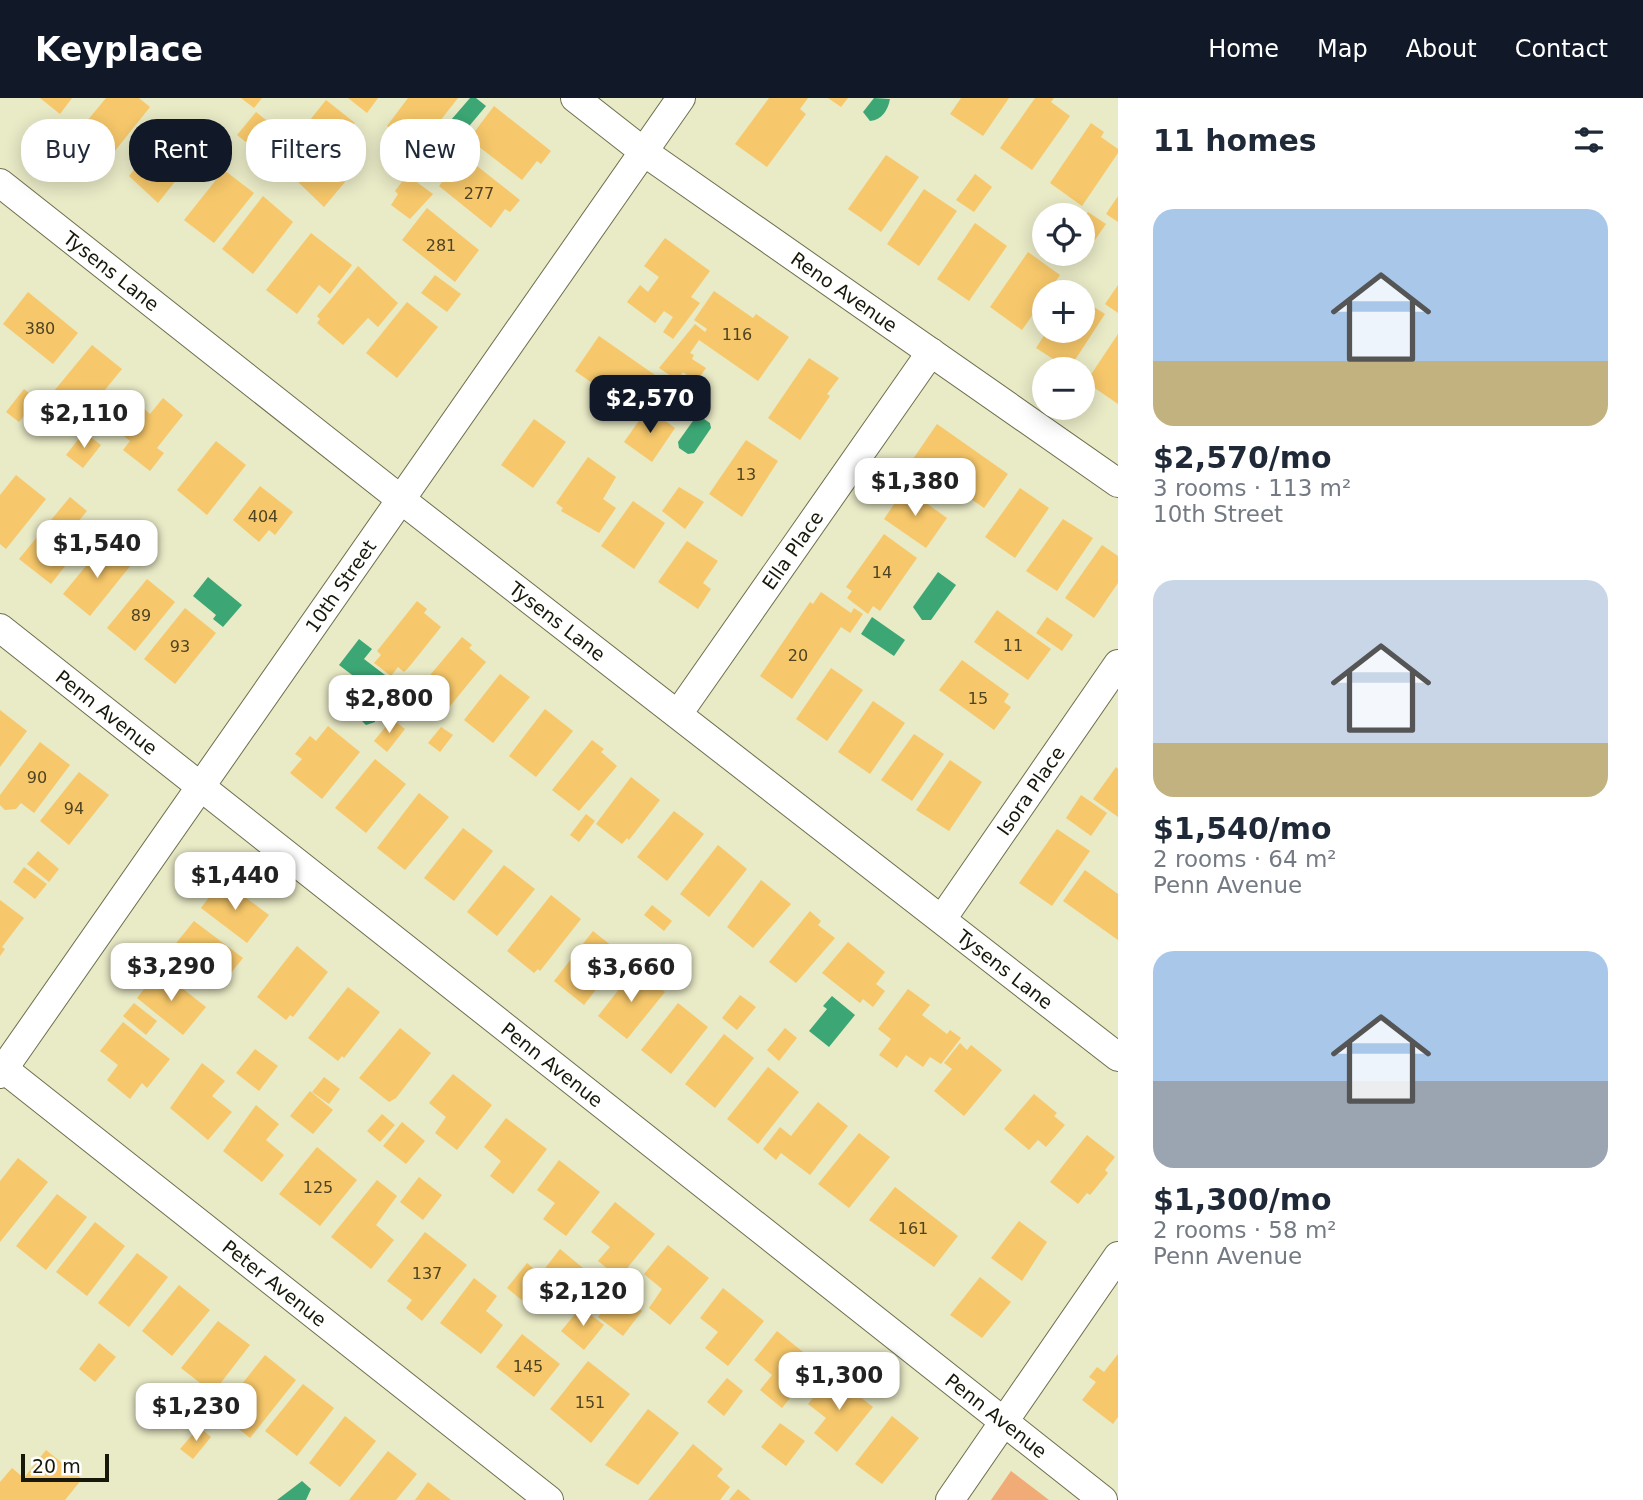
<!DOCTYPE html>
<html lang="en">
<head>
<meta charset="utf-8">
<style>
  body { margin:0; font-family:"DejaVu Sans",sans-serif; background:#f6f6f7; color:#1f2937; height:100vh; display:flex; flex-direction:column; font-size:26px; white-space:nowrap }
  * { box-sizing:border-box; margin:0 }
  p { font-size:23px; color:#747a83 }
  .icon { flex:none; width:38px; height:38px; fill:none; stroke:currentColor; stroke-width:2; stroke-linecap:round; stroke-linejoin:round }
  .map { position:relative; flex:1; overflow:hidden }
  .side { display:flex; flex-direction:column; background:#fff; width:525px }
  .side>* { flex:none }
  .banner { position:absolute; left:21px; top:21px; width:665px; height:63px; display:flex; gap:14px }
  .controls { position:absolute; left:1032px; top:105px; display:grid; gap:14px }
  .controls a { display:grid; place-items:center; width:63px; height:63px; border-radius:50%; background:#fff; box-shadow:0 4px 18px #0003; font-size:35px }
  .scale { position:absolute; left:21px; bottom:18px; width:88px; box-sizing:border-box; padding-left:7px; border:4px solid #17170a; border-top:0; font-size:19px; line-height:24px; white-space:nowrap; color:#17170a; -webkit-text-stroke:5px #fff; paint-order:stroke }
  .price { position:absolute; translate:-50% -60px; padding:0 16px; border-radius:14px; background:#fff; color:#222; font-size:23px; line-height:46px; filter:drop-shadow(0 2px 4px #0008) }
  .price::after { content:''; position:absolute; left:50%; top:42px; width:21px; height:16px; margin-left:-10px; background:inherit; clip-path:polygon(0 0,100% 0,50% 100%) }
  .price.current { background:#111827; color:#fff }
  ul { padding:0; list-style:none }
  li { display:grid; align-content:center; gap:14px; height:371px; padding:0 35px }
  li span { display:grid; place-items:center; height:217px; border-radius:21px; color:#555 }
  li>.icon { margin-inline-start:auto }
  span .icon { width:126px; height:126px; fill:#fffc; stroke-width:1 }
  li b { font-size:30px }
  h2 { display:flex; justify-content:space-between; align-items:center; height:84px; padding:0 35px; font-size:30px }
  .chip { padding:0 24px; border-radius:28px; background:#fff; box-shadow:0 4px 18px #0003; font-size:24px; line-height:63px }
  .chip.current { background:#111827; color:#fff }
  header { display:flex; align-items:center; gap:42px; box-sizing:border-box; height:98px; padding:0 35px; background:#111827; color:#fff }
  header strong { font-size:33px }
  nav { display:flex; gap:38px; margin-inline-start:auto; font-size:24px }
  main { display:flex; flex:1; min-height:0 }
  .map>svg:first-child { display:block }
  .green { fill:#f0ab76 }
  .water { fill:#3ca775 }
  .building { fill:#f7c86b }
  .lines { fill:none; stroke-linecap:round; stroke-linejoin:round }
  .minor-casing { stroke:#6f6f4f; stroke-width:30 }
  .minor { stroke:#fff; stroke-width:28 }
  .labels { text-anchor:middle; stroke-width:6; stroke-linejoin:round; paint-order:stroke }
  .number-label { font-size:16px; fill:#4f4322 }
  .street-label { font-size:19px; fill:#17170a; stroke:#fff }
</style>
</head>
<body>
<header>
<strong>Keyplace</strong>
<nav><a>Home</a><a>Map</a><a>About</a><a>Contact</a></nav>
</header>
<main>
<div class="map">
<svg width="1118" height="1402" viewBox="0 0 1118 1402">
  <rect width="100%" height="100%" fill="#e9eac6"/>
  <!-- green -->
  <path class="green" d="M1011,1373L1049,1402H991Z"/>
  <!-- water -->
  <g class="water">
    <path d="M470,0H476L486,8L465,33L451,22Z"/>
    <path d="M874,0L890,1C888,12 882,22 870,23L863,14Z"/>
    <path d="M701,319L710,325L711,330L694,355L688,356L679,350L678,344L695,320Z"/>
    <path d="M938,474L956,487L931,522H922L913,509Z"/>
    <path d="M208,479L242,507L223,529L213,521L216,517L193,498Z"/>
    <path d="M872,519L905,542L894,558L861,536Z"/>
    <path d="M359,541L372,551L364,561L389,580L377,596L339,567Z"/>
    <path d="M350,596L375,613V624L366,627L353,614H342L343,602Z"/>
    <path d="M832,898L855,917L829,949L809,933L827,911L823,908Z"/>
    <path d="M302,1383L311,1391L306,1402H277Z"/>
  </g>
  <!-- building -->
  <g class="building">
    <path d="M40,0H72L60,16Z"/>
    <path d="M106,0H139L150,9L110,59L78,34Z"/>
    <path d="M241,0H262L254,10Z"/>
    <path d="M348,0H378L367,15Z"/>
    <path d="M408,0H458L417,52L387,28Z"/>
    <path d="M769,0H808L800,11L806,16L767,69L735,46Z"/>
    <path d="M828,0H848L841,9Z"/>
    <path d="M961,0H1009L983,38L950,16Z"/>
    <path d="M1035,0H1054L1051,4L1070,18L1032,72L1000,50Z"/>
    <path d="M326,2L355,25L340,44L310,22Z"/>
    <path d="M494,8L551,53L541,66L537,63L522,82L469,41Z"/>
    <path d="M256,14L271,26L252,49L237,37Z"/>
    <path d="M307,23L331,42L319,56L296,36Z"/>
    <path d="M1091,25L1104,34L1101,39L1118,51V55L1082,108L1050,85Z"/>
    <path d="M169,28L200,52L158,105L129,78Z"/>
    <path d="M463,57L520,102L510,114L505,111L491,130L439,88Z"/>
    <path d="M886,57L919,79L881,134L848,111Z"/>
    <path d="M311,68L322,77L329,70L345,84L324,109L298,84Z"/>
    <path d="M224,72L254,95L214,145L184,122Z"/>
    <path d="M975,76L992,89L974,114L956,102Z"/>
    <path d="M407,77L433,96L410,121L391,107L398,96L395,93Z"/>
    <path d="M924,91L957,113L919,168L887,146Z"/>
    <path d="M263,98L293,124L253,176L222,151Z"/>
    <path d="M1118,98V124L1106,116Z"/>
    <path d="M427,110L479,152L455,184L402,142Z"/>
    <path d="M1088,114L1106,126L1088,152L1083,149V121Z"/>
    <path d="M975,125L1007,148L969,203L937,181Z"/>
    <path d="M311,135L352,167L330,196L319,187L297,216L266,192Z"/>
    <path d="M665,140L710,173L691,199L700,205L673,241L663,234L673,219L664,213L655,225L627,204L640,187L648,194L659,179L644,168Z"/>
    <path d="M1028,154L1060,177L1048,194H1045V199L1022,232L990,209Z"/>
    <path d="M358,168L398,205L378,229L368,220L343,247L317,225L320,221L317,218Z"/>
    <path d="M435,177L461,196L447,214L421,195Z"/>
    <path d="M1118,187V215L1105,206Z"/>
    <path d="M714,193L753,220L756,216L789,239L758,283L699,242L690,255L694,257L692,261L706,270L696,284L683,274L677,282L659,270L695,226L705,234L707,231L694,222Z"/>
    <path d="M28,194L78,235L53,266L3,226Z"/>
    <path d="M1083,202L1105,216L1069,271L1036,250L1047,233H1083Z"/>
    <path d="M407,204L438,229L397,280L366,255Z"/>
    <path d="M1118,236V306L1086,284Z"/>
    <path d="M599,238L655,277L631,312L575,273Z"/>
    <path d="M92,247L122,271L104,293L116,303L96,328L54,293Z"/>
    <path d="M809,260L839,280L827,296L830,298L800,342L768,320Z"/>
    <path d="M24,291L37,302L19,324L6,314Z"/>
    <path d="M163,300L183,317L157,350L164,355L150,373L123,352L130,343L120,335L141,308L150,316Z"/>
    <path d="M648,310L675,330L652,364L624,344Z"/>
    <path d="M534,321L566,344L533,390L501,367Z"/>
    <path d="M937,326L1008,376L984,410L913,361Z"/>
    <path d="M84,334L101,347L83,370L66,357Z"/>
    <path d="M746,342L778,363L742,419L709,396Z"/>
    <path d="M216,343L246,367L207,417L177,392Z"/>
    <path d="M588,359L616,379L603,401L616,410L599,435L561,413L563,410L556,405Z"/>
    <path d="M16,377L46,401L6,451L0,446V397Z"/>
    <path d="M260,388L293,414L275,437L269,432L259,444L233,422Z"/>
    <path d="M679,389L704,404L685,431L662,413Z"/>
    <path d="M905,390L947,420L926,450L884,421Z"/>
    <path d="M1020,390L1049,410L1015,460L985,439Z"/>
    <path d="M70,399L87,413L77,425L90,436L51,486L19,461Z"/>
    <path d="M633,403L665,425L634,471L601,448Z"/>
    <path d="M1063,421L1093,440L1057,493L1026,473Z"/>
    <path d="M884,436L917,460L880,513L873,508L868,516L847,500L852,493L846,489Z"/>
    <path d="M687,443L718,463L703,485L711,491L698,511L658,484Z"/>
    <path d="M104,446L131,467L90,518L63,496Z"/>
    <path d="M1102,447L1118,458V485L1094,520L1065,500Z"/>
    <path d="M147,481L175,504L135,553L107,530Z"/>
    <path d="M821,494L851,515L854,510L863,516L850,535L841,529L792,601L760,578L810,504L813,506Z"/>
    <path d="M417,503L427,511L424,515L441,529L409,569L404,574L398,569L391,578L374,565L381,557L377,553Z"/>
    <path d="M185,510L216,535L175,586L144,561Z"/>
    <path d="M997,512L1051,551L1028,582L974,544Z"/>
    <path d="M1047,519L1073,537L1062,553L1036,535Z"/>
    <path d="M462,539L472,547L469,550L486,564L442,618L419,600L426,592L421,588Z"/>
    <path d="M962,562L1009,596L1004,604L1011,609L994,632L939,592Z"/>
    <path d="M831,570L863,592L827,643L796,621Z"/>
    <path d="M500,576L530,599L493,645L464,622Z"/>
    <path d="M873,603L905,625L870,676L838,654Z"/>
    <path d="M545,611L573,633L536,679L509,658Z"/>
    <path d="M0,612L27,633L0,669Z"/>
    <path d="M392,621L405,631L387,654L374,643Z"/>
    <path d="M328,628L360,654L322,701L290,675L302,661L295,656L310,638L316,643Z"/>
    <path d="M441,629L453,637L440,654L428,645Z"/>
    <path d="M914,636L944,656L912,703L881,682Z"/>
    <path d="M592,642L604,651L601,654L617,668L579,713L552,692Z"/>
    <path d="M40,644L70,667L34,715L21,705L16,711L5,712L0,707V697Z"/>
    <path d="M375,661L406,686L366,735L335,710Z"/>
    <path d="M950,662L982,684L949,733L916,712Z"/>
    <path d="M1116,669L1118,671V719L1093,701Z"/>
    <path d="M79,674L109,697L69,747L40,723Z"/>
    <path d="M631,679L660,702L629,742L627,740L622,746L596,726Z"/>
    <path d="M419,695L449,719L405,772L377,750Z"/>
    <path d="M1081,697L1107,715L1091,738L1066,720Z"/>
    <path d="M674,713L704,736L667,783L637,759Z"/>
    <path d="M586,716L595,723L579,744L570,737Z"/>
    <path d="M463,730L493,753L454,803L424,780Z"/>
    <path d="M1057,731L1090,753L1052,808L1019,785Z"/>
    <path d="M718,747L747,771L709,819L680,796Z"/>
    <path d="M38,753L59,771L49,784L27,766Z"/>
    <path d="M504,767L535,791L497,838L467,814Z"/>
    <path d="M24,769L47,786L35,801L13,784Z"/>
    <path d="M1085,772L1118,796V842L1063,803Z"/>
    <path d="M222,782L269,817L247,845L201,810Z"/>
    <path d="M761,782L791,806L753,850L727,829Z"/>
    <path d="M551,797L581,821L540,873L538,871L534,875L507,853Z"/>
    <path d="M0,802L24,820L2,849L5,851L0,858Z"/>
    <path d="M652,807L672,823L664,833L644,817Z"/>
    <path d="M810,813L821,823L818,827L835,840L796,885L769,864Z"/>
    <path d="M194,823L243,860L221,887L173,849Z"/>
    <path d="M593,833L623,857L584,907L554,883Z"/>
    <path d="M848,844L885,874L876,886L885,893L873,909L863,901L860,905L822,875Z"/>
    <path d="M297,848L328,874L293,919L290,917L286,922L257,899Z"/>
    <path d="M635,871L665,894L627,941L598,918Z"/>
    <path d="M159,872L206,909L183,937L137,900Z"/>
    <path d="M348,889L380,914L344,960L342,958L338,963L308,940Z"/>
    <path d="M908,891L930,907L922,917L947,936L950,932L961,940L941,966L930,959L923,969L906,957L897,970L879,957L891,941L878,931Z"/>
    <path d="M740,897L756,909L737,932L722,920Z"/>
    <path d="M134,905L157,923L146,937L123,918Z"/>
    <path d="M678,905L708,929L671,976L641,952Z"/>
    <path d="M123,924L170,961L147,990L142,985L130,1001L107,982L118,967L100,953Z"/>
    <path d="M400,930L431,955L396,1000L389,1004L359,980Z"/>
    <path d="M785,930L797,940L779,963L767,952Z"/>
    <path d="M724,936L754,960L715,1010L685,986Z"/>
    <path d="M960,945L967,952L971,947L1002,972L964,1018L934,993L952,971L944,965Z"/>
    <path d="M255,951L278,968L259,993L236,975Z"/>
    <path d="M202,965L225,983L212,998L232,1014L208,1042L170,1010Z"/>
    <path d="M768,969L799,994L758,1046L727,1021Z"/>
    <path d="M453,976L492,1007L457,1052L435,1035L446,1019L429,1005Z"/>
    <path d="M324,979L340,991L329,1006L312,994Z"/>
    <path d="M310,993L333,1012L313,1036L290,1018Z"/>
    <path d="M1034,996L1057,1015L1054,1018L1065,1027L1046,1049L1038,1042L1029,1052L1004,1031Z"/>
    <path d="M818,1004L848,1028L810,1077L781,1055L776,1062L763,1051L780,1029L791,1038Z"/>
    <path d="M256,1007L279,1026L266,1042L284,1057L262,1084L223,1053Z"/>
    <path d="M382,1016L395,1027L380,1044L367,1033Z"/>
    <path d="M506,1020L547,1051L513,1096L490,1078L501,1063L484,1049Z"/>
    <path d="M402,1024L425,1043L406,1066L383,1048Z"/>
    <path d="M859,1035L890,1059L849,1110L818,1086Z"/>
    <path d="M1087,1037L1115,1059L1105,1072L1108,1075L1090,1097L1087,1095L1078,1106L1050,1084Z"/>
    <path d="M317,1049L357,1082L320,1128L279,1096Z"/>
    <path d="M18,1060L48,1084L0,1144V1083Z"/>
    <path d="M559,1062L600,1094L566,1138L543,1121L555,1105L537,1092Z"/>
    <path d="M419,1079L442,1097L423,1122L400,1104Z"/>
    <path d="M377,1082L397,1098L376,1127L394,1142L371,1171L331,1139Z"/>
    <path d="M895,1089L958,1138L934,1169L869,1122Z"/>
    <path d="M57,1096L87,1119L46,1172L16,1148Z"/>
    <path d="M615,1104L655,1136L619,1180L598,1163L610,1149L591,1134Z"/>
    <path d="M1019,1123L1047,1144L1022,1183L991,1160Z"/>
    <path d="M95,1124L125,1148L87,1198L56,1174Z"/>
    <path d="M425,1134L467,1167L422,1223L406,1210L412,1202L387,1183Z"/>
    <path d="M668,1147L709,1180L670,1227L649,1210L662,1191L644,1176Z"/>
    <path d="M560,1151L583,1170L565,1192L542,1174Z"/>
    <path d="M137,1155L168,1179L129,1229L98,1205Z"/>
    <path d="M527,1165L550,1184L530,1209L507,1190Z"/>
    <path d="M980,1179L1011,1204L982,1240L950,1217Z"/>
    <path d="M474,1180L497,1198L486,1213L503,1227L481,1256L440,1225Z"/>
    <path d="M179,1187L210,1212L172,1258L142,1233Z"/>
    <path d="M723,1190L764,1223L728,1268L705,1250L718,1234L700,1220Z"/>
    <path d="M618,1194L642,1213L623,1238L598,1219Z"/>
    <path d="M581,1209L604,1227L584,1252L561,1233Z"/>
    <path d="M218,1223L250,1247L213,1295L181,1270Z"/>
    <path d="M777,1233L818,1266L782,1310L760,1292L772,1277L754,1262Z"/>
    <path d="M522,1236L560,1266L534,1299L496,1269Z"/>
    <path d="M99,1245L116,1259L95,1284L79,1271Z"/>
    <path d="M1118,1256V1319L1113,1326L1082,1302L1096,1284L1089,1279L1097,1269L1104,1274Z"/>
    <path d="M265,1257L296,1282L250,1340L219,1315Z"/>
    <path d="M588,1263L630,1296L591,1345L550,1311Z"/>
    <path d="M832,1277L873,1309L837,1354L814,1335L826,1320L808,1306Z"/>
    <path d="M727,1280L743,1293L724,1318L707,1304Z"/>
    <path d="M303,1286L334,1310L297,1358L265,1333Z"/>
    <path d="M648,1311L679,1335L638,1387L605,1367Z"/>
    <path d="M345,1318L376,1343L340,1389L309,1365Z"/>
    <path d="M892,1318L919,1340L882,1386L855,1366Z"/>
    <path d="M780,1325L805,1343L786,1368L761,1349Z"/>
    <path d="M199,1329L211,1339L193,1361L180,1351Z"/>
    <path d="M693,1346L723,1371L717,1378L730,1389L720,1402H648Z"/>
    <path d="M46,1352L82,1381L65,1402H0V1384L12,1370L24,1380Z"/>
    <path d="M388,1353L417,1376L396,1402H349Z"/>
    <path d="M428,1384L451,1402H415Z"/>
    <path d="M738,1391L751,1402H729Z"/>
  </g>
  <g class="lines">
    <!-- minor casing -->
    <g class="minor-casing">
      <g id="minor">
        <path id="s1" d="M575,0L644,54L1118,385"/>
        <path id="s2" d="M0,85L399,400L1118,959"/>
        <path id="s3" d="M0,530L1103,1402"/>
        <path id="s4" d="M678,616L931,254"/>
        <path id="s5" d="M942,821L1118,566"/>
        <path id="s6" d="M0,968L549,1402"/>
        <path id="s7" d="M0,976L681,0"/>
        <path d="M950,1402L1118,1158"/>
      </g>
    </g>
    <!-- minor -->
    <use href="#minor" class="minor"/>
  </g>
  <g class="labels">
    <!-- number labels -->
    <g class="number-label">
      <text x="479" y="101">277</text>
      <text x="441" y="153">281</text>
      <text x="40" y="236">380</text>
      <text x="737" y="242">116</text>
      <text x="746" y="382">13</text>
      <text x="263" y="424">404</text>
      <text x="882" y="480">14</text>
      <text x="141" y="523">89</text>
      <text x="1013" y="553">11</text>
      <text x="180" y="554">93</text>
      <text x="798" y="563">20</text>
      <text x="978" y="606">15</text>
      <text x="37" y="685">90</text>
      <text x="74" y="716">94</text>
      <text x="318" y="1095">125</text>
      <text x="913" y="1136">161</text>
      <text x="427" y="1181">137</text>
      <text x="528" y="1274">145</text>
      <text x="590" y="1310">151</text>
    </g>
    <!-- street labels -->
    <g class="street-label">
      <text dy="7" stroke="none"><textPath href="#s2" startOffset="142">Tysens Lane</textPath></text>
      <text dy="7" stroke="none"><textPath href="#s1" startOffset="332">Reno Avenue</textPath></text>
      <text dy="7" stroke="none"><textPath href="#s4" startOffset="200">Ella Place</textPath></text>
      <text dy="7" stroke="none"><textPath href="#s7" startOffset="595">10th Street</textPath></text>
      <text dy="7" stroke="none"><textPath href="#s2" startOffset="709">Tysens Lane</textPath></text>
      <text dy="7" stroke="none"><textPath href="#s3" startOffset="136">Penn Avenue</textPath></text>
      <text dy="7" stroke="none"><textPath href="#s5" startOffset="156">Isora Place</textPath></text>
      <text dy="7" stroke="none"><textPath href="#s2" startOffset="1276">Tysens Lane</textPath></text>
      <text dy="7" stroke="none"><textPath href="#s3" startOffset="704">Penn Avenue</textPath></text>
      <text dy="7" stroke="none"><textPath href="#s6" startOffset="350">Peter Avenue</textPath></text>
      <text dy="7" stroke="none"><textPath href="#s3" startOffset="1270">Penn Avenue</textPath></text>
    </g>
  </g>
</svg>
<div class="controls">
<a><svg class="icon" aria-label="locate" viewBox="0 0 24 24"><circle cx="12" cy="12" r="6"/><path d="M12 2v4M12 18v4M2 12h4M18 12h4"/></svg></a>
<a>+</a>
<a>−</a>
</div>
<div class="scale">20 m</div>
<b class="price current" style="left:650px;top:337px">$2,570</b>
<b class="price" style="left:84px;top:352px">$2,110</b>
<b class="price" style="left:915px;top:420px">$1,380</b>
<b class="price" style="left:97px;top:482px">$1,540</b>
<b class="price" style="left:389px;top:637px">$2,800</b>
<b class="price" style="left:235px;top:814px">$1,440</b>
<b class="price" style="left:171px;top:905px">$3,290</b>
<b class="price" style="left:631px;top:906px">$3,660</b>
<b class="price" style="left:583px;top:1230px">$2,120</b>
<b class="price" style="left:839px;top:1314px">$1,300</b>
<b class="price" style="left:196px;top:1345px">$1,230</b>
<div class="banner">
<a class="chip">Buy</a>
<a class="chip current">Rent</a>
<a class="chip">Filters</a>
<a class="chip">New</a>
</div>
</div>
<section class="side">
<h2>11 homes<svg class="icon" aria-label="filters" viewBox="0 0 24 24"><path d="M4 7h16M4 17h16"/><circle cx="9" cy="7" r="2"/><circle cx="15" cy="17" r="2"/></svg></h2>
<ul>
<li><span style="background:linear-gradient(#a9c7e8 70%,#c2b280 0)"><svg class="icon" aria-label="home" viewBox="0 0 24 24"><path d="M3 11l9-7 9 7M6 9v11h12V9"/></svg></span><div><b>$2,570/mo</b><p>3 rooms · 113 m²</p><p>10th Street</p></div></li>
<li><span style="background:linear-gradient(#c9d6e8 75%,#c2b280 0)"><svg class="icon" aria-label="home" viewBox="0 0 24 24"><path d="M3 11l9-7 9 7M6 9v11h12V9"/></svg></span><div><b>$1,540/mo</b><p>2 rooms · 64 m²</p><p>Penn Avenue</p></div></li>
<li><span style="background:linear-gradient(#a9c7e8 60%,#9aa5b1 0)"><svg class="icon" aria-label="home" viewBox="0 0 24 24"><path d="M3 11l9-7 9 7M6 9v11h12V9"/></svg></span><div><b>$1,300/mo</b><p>2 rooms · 58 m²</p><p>Penn Avenue</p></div></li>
</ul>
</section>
</main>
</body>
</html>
